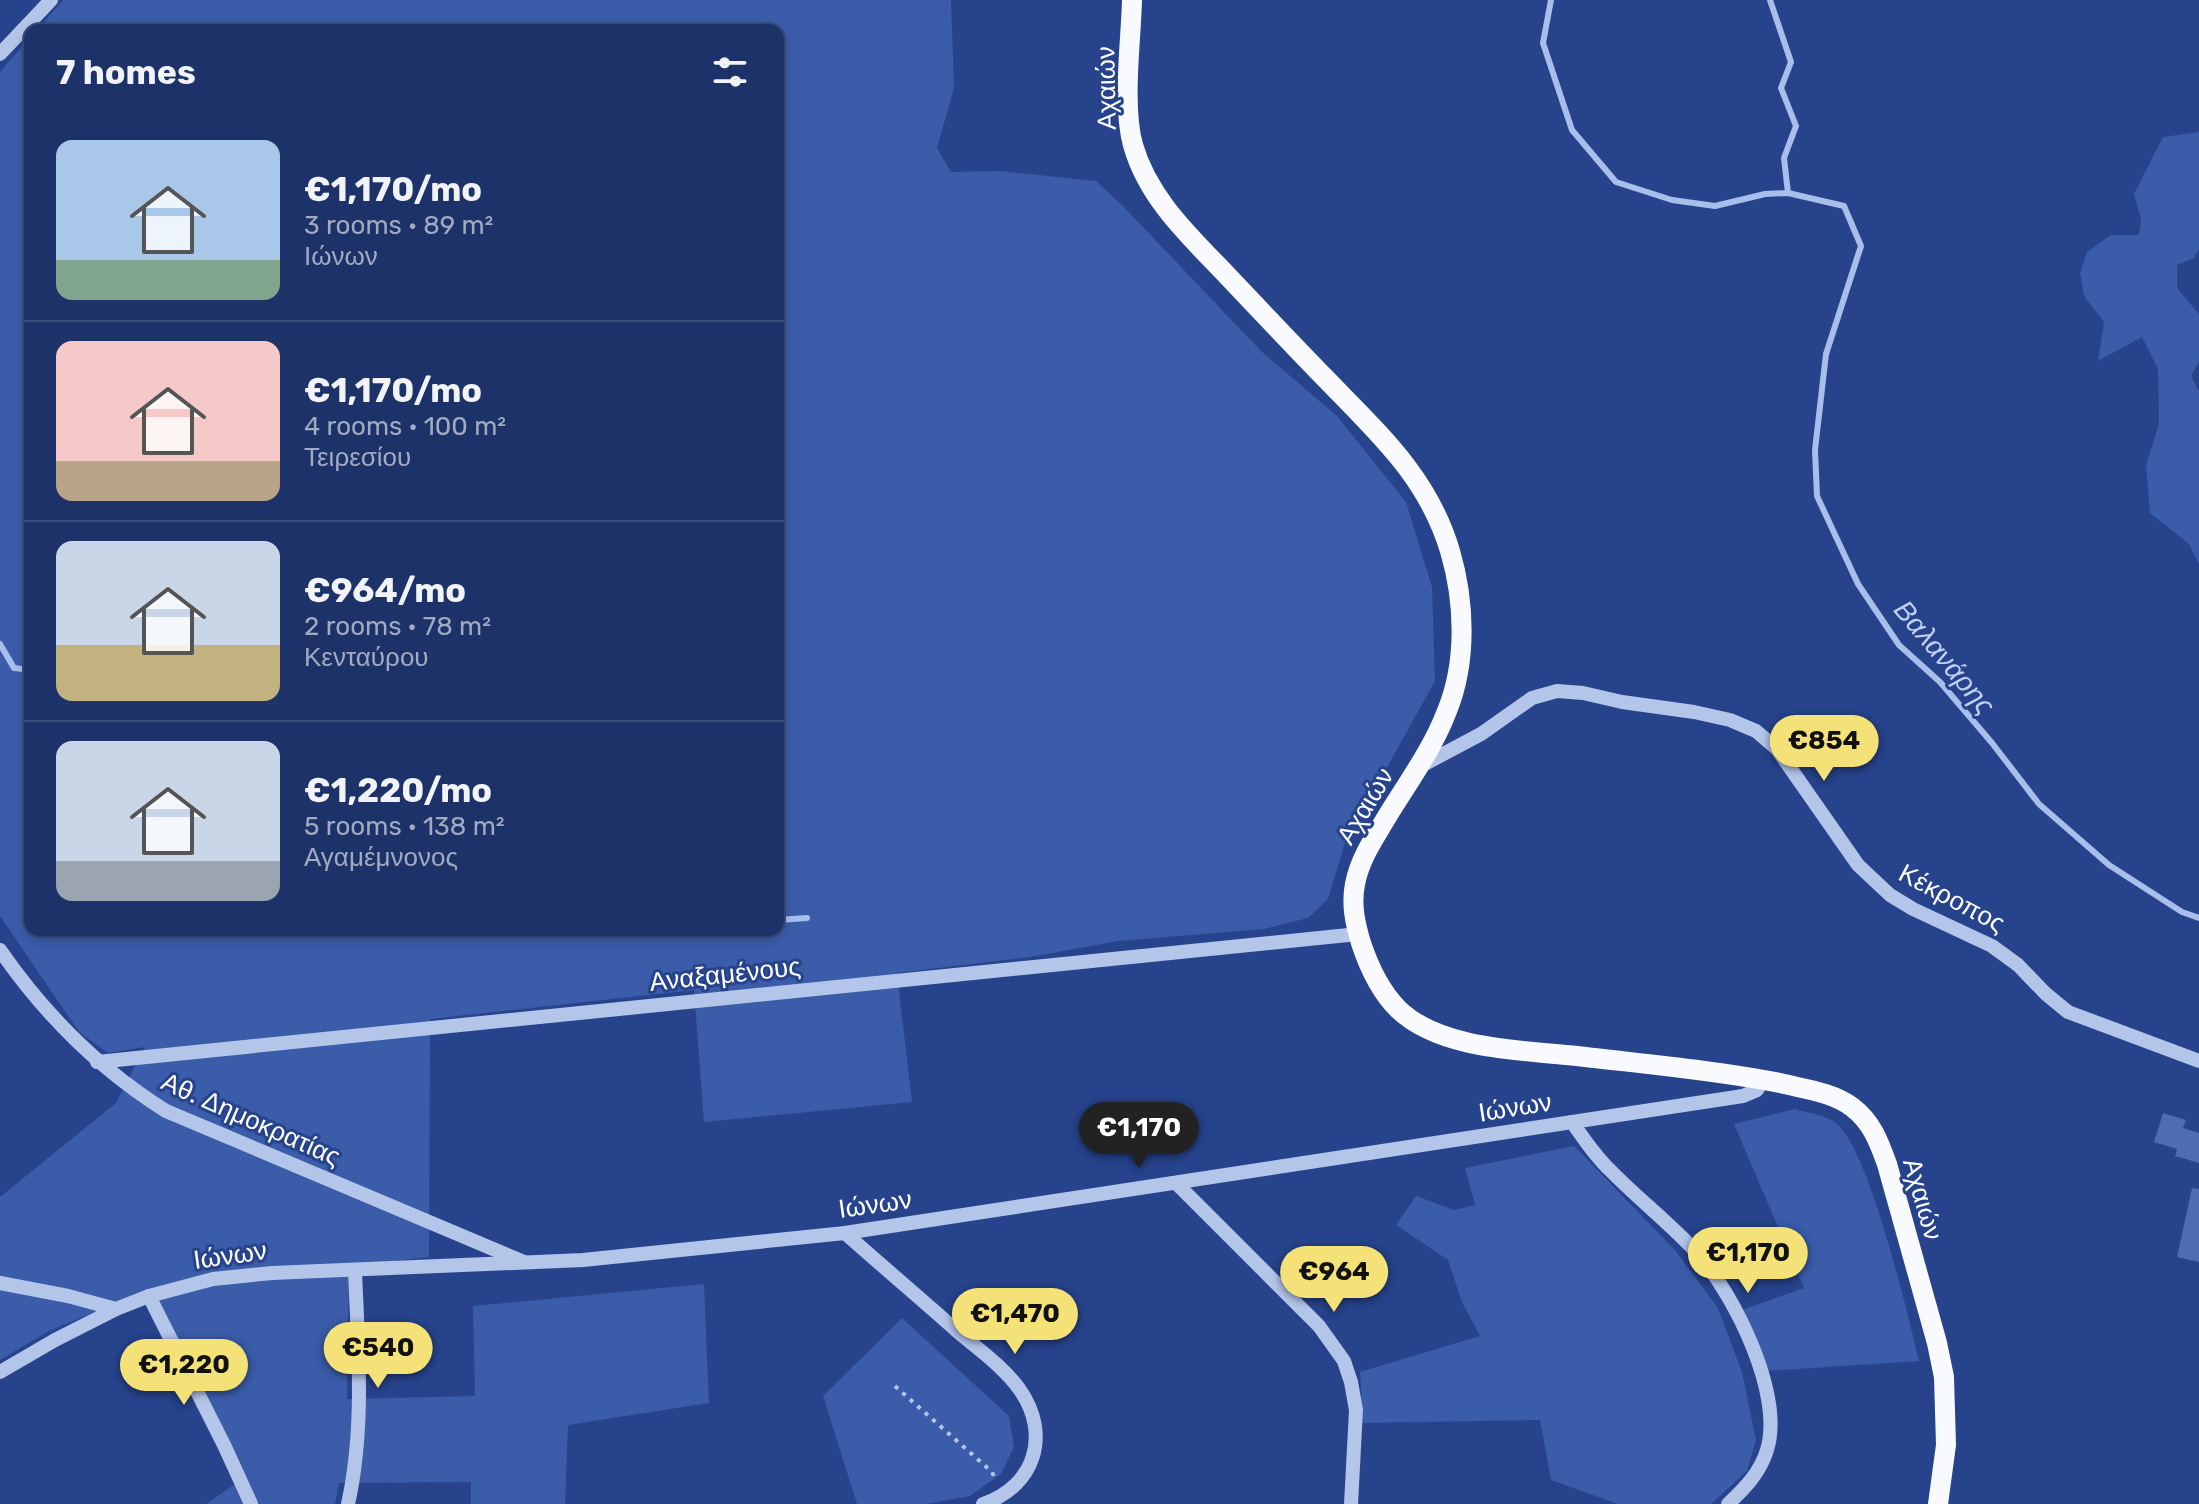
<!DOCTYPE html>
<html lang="en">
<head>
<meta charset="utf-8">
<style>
  body { margin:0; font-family:Rubik,sans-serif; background:#253a6f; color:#f1f3f6; height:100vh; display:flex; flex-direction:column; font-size:30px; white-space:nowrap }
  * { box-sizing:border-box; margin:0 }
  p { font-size:26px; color:#a0aac0 }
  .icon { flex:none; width:44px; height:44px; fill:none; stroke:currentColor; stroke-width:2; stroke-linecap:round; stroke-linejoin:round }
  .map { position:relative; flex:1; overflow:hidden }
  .sheet { position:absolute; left:24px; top:24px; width:760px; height:912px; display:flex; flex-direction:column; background:#1c3269; border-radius:16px; box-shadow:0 4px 12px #0003,0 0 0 2px #3a4d7d }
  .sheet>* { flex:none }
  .price { position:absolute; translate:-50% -68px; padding:0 18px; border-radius:28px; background:#f4e279; color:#111; font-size:26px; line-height:52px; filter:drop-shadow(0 2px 4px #0008) }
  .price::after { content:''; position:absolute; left:50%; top:48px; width:24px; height:18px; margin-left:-12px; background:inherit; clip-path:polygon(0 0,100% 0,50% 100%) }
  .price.on { background:#222; color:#fff }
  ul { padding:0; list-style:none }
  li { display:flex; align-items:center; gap:24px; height:200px; padding:0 32px }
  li+li { border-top:2px solid #3a4d7d }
  li span { display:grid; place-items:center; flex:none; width:224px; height:160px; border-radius:16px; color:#555 }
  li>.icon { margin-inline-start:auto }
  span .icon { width:96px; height:96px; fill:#fffc; stroke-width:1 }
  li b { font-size:34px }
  h2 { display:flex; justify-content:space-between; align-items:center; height:96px; padding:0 32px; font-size:34px }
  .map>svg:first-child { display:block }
  .green { fill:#3a5ca9 }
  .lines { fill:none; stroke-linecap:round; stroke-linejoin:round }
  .stream { stroke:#a8beeb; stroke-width:6 }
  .building { fill:#4e6cb3 }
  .path { stroke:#b4c5ea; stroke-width:4; stroke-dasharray:4 6; stroke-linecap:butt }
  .minor { stroke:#b4c5ea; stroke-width:14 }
  .major { stroke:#f8fafe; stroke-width:20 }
  .labels { text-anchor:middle; stroke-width:6; stroke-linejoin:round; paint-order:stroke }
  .street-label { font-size:26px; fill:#fff; stroke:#26438c }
  .water-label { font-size:28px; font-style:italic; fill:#c0cff1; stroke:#26438c }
</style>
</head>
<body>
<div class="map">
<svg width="2199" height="1504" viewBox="0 0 2199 1504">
  <rect width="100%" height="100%" fill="#26438c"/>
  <!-- green -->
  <g class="green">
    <path d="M63,0H951L954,88L937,148L951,172L1000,171L1096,181L1123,206L1261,351L1337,416L1406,502L1432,587L1435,681L1345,843L1328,899L1308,918L1264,929L1118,941L1030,957L897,973L912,1102L704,1122L694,990L430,1019L429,1257L349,1266L347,1399L475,1396L473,1306L704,1284L709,1403L568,1425L565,1504H471V1482L339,1483L335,1504H206L244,1478L151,1288L49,1331L0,1360V1197L116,1103L145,1047L108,1053L79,1032L0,916V72L30,37V930H778V30H37Z"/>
    <path d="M2199,132V249L2194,258L2177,265V288L2199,314V361L2191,376L2199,392V564L2189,544L2150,513L2146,465L2159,424L2158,369L2142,337L2098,361L2104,322L2084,296L2080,273L2087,252L2111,235H2139L2141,219L2134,194L2163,137Z"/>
    <path d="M1795,1109C1807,1113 1827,1115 1836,1123C1869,1148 1908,1315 1919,1361L1766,1371L1739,1311L1804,1288L1734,1124Z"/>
    <path d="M1574,1146L1675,1250L1718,1308L1742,1372L1756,1440L1747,1471L1711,1504H1618L1551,1480L1540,1420L1363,1423L1360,1372L1480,1336L1462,1302L1448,1260L1396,1225L1416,1196L1454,1210L1475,1205L1465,1168Z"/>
    <path d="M902,1318L1009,1416L1014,1447L1001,1474L970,1496L926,1504H857L823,1396Z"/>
  </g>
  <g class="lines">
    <!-- stream -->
    <g class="stream">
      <path d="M1551,0L1543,43L1572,130L1616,182L1672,200L1715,206L1765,194L1788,193L1844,206L1861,246L1826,354L1815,450L1817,496L1858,584L1899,645L1940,682L1992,743L2039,804L2109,865L2182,912L2199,918"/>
      <path d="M1770,0L1791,62L1781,88L1796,126L1784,158L1788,193"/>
      <path d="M0,644L14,668L30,670"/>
      <path d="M778,920L807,918"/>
      <path d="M732,930H747"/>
    </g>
  </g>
  <!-- building -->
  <g class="building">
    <path d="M2163,1113L2186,1120L2183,1128L2199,1133V1163L2175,1156L2177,1149L2154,1142Z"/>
    <path d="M2192,1188L2199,1189V1262L2177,1257Z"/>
  </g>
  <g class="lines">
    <!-- path -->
    <path class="path" d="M895,1386L992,1472L995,1479"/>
    <!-- minor -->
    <g class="minor">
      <path d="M0,54L51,0"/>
      <path d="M1419,767L1481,734L1532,698L1557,691L1583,693L1622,702L1694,712L1730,720L1756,731L1777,749L1858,865L1890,895L1913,909L1992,946L2018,965L2046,994L2068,1012L2199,1061"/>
      <path d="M0,950C45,1015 99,1069 166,1111L524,1262"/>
      <path d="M97,1062L1358,934"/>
      <path d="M1572,1122C1584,1139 1595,1156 1610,1170C1638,1199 1671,1224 1698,1254C1735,1296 1784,1395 1767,1450C1760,1473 1745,1488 1728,1504"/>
      <path d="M1176,1183L1319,1326L1344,1361L1351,1382L1356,1410L1351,1504"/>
      <path d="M845,1233C882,1266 920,1298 957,1331C978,1349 1004,1367 1020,1390C1051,1435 1035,1486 983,1504"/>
      <path d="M0,1283L68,1296L116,1309"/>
      <path d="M149,1296L225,1447L251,1504"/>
      <path d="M0,1372L55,1340L116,1309L149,1296L213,1279L272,1273L583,1260L845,1233L1743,1096L1757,1090L1763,1080"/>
      <path d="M348,1504C365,1428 358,1348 355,1271"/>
    </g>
    <!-- major -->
    <path class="major" d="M1132,0C1131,42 1122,105 1133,145C1147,195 1185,232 1221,269C1256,306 1291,343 1327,380C1379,434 1428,477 1450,551C1465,602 1467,662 1447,711C1433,748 1409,781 1388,815C1375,837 1360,858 1355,884C1351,904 1355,923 1361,943C1369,967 1380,991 1398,1009C1440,1050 1522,1050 1577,1056C1644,1064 1713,1070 1780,1083C1804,1089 1832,1092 1852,1107C1872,1122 1879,1142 1887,1164L1937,1343L1944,1377L1946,1445L1938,1504"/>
  </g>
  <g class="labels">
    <!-- street labels -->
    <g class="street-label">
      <text transform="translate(1106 88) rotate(-91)" y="9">Αχαιών</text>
      <text transform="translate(1365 806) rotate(-59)" y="9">Αχαιών</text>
      <text transform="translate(1952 898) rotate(28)" y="9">Κέκροπος</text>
      <text transform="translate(725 974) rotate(-6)" y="9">Αναξαμένους</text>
      <text transform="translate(1515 1107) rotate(-9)" y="9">Ιώνων</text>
      <text transform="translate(251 1119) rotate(24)" y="9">Αθ. Δημοκρατίας</text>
      <text transform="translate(1923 1199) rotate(74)" y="9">Αχαιών</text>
      <text transform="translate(875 1204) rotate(-8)" y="9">Ιώνων</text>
      <text transform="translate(230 1255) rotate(-8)" y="9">Ιώνων</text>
    </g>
    <!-- water labels -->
    <g class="water-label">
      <text transform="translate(1945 657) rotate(50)" y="10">Βαλανάρης</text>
    </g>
  </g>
</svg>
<b class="price" style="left:1824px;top:783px">€854</b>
<b class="price on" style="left:1139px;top:1170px">€1,170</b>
<b class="price" style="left:1748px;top:1295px">€1,170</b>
<b class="price" style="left:1334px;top:1314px">€964</b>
<b class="price" style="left:1015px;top:1356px">€1,470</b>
<b class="price" style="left:378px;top:1390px">€540</b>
<b class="price" style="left:184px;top:1407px">€1,220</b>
<section class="sheet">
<h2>7 homes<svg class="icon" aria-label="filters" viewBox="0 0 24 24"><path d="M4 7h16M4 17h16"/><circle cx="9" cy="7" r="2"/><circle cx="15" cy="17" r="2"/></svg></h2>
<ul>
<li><span style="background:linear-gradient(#a9c7e8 75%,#7fa58c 0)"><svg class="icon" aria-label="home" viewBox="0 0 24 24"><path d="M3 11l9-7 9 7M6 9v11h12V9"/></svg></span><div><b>€1,170/mo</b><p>3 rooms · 89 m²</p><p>Ιώνων</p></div></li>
<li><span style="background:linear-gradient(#f6c9c9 75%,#b9a48a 0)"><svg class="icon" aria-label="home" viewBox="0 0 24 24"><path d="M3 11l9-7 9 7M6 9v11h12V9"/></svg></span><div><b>€1,170/mo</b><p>4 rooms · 100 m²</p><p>Τειρεσίου</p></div></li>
<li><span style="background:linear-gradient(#c9d6e8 65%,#c2b280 0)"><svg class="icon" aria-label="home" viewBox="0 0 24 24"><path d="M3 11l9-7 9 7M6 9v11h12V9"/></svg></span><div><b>€964/mo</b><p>2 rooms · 78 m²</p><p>Κενταύρου</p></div></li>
<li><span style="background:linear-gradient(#c9d6e8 75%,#9aa5b1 0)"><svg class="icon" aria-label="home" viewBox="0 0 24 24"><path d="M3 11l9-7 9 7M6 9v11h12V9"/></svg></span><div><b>€1,220/mo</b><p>5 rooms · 138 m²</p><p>Αγαμέμνονος</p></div></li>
</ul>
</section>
</div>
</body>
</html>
